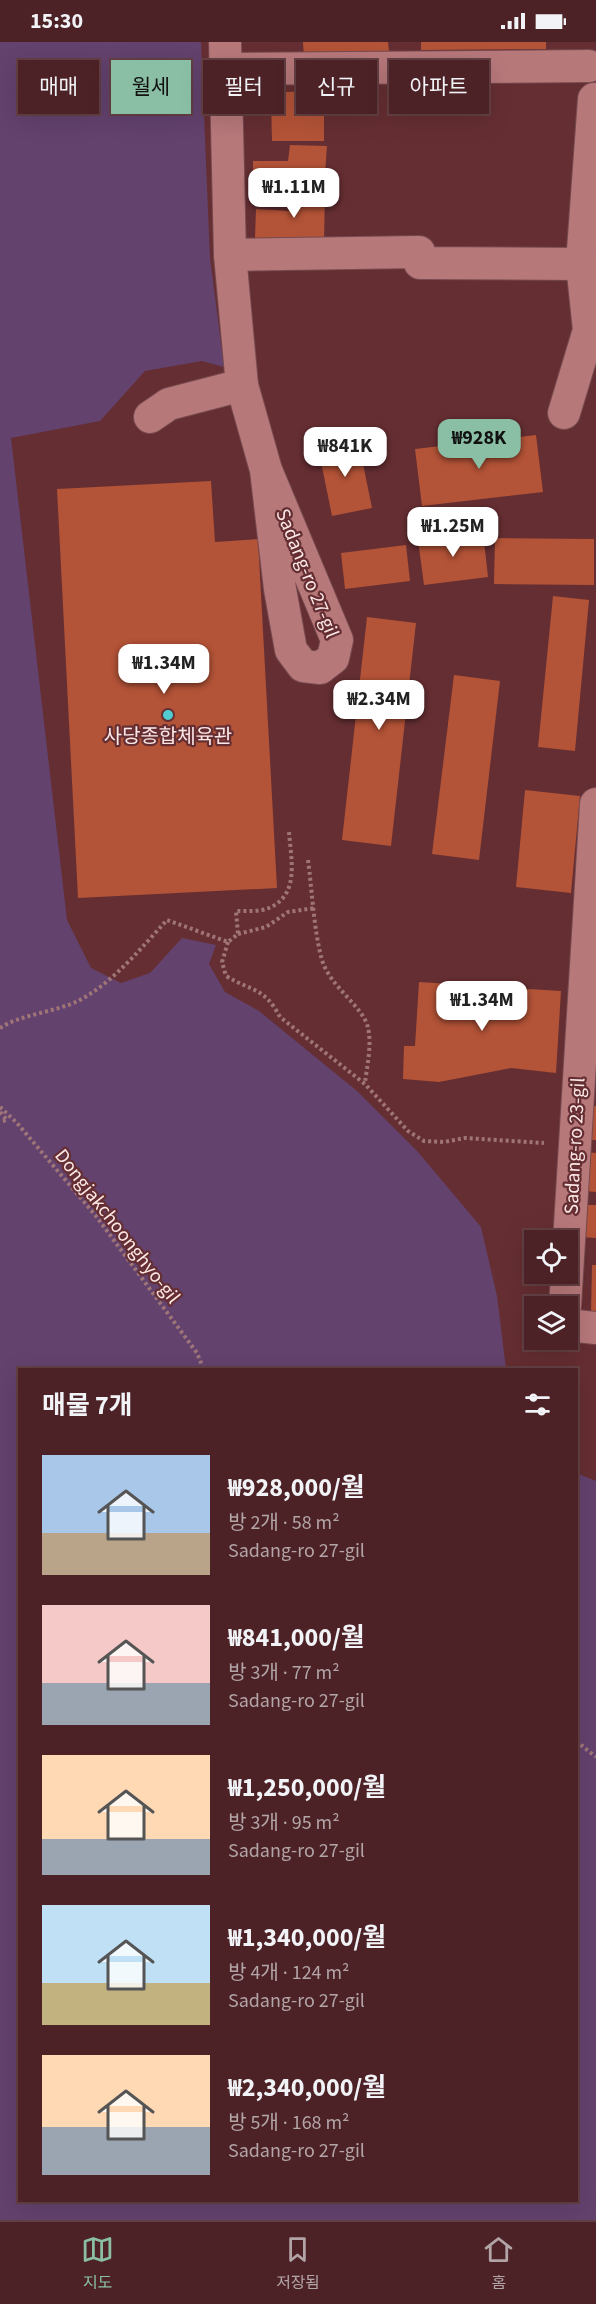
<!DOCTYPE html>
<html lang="ko">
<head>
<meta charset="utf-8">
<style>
  body { margin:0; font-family:"Source Sans 3","Noto Sans KR",sans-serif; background:#532a2e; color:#f1f3f6; height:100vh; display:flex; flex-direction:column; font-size:22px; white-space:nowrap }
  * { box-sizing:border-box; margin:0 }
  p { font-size:20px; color:#b2a4a7 }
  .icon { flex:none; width:33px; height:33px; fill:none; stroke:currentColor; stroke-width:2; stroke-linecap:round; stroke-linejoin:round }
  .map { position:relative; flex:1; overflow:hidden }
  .details { position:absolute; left:18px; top:1326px; width:560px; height:834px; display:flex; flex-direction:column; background:#4c2226; border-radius:0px; box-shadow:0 6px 24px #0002,0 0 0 2px #633f43 }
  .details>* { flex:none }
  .top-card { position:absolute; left:18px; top:18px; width:561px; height:54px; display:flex; gap:12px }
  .buttons { position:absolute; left:524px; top:1188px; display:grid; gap:12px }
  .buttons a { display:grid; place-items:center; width:54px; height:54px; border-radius:0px; background:#4c2226; box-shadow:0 6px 24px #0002,0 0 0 2px #633f43; font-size:30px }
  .price { position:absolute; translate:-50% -51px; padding:0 14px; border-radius:12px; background:#fff; color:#222; font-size:20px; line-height:39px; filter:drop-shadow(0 2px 3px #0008) }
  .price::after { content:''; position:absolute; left:50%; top:36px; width:18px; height:14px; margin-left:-9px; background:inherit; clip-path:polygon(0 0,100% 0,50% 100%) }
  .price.active { background:#8abfa5; color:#111 }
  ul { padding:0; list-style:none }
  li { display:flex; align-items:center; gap:18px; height:150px; padding:0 24px }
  li span { display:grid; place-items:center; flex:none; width:168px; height:120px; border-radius:0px; color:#555 }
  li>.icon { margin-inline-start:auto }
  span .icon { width:72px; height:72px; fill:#fffc; stroke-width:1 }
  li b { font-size:26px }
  h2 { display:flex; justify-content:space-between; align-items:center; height:72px; padding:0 24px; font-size:26px }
  .chip { padding:0 21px; border-radius:0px; background:#4c2226; box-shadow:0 6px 24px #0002,0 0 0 2px #633f43; font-size:21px; line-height:54px }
  .chip.active { background:#8abfa5; color:#111 }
  .status { display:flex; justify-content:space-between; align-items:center; height:42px; padding:0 30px; background:#4c2226; direction:ltr }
  .status svg { height:16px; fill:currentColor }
  .menu { display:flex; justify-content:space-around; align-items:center; height:84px; border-top:2px solid #633f43; background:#4c2226; font-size:16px; color:#b2a4a7 }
  .menu a { display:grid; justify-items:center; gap:3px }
  .menu .active { color:#8abfa5 }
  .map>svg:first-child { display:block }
  .green { fill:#63426e }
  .building { fill:#b35337 }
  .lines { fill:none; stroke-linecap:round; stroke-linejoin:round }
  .street-casing { stroke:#764a4f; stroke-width:34 }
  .path { stroke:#9f7578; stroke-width:4; stroke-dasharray:3 3; stroke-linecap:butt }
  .street { stroke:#b7787a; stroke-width:32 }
  .poi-dot { fill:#52cdcf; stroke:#652e32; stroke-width:2 }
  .labels { text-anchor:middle; stroke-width:4.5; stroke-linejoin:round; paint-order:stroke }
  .street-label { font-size:20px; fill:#fce7e7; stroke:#652e32 }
  .poi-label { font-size:20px; fill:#fce7e7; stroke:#652e32 }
</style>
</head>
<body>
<div class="status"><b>15:30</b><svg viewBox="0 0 49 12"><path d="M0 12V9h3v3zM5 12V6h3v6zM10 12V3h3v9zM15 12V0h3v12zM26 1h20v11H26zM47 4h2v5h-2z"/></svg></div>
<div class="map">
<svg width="596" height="2178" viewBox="0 0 596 2178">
  <rect width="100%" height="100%" fill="#652e32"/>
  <!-- green -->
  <path class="green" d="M0,0H201L210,216L224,325L202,319L145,329L100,379L11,396L67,878L91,926L121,941L150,931L182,896L216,903L209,922L225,950L259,969L357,1049L418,1110L481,1185L497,1254L506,1327L20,1328V2158H576V1431L596,1439V2178H0Z"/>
  <!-- building -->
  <g class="building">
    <path d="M303,0H388L389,9L304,15Z"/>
    <path d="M421,0H546V7L421,8Z"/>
    <path d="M324,49V99H272L271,58L281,50Z"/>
    <path d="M290,103L327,104L324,146L253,148V119H288Z"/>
    <path d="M291,151L325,152L324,198L255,196L256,167L290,169Z"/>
    <path d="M536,393L543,450L422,464L415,407Z"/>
    <path d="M358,397L372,466L332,474L318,405Z"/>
    <path d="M211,439L215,500L258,497L277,846L78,856L57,447Z"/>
    <path d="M483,490L488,535L424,543L418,498Z"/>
    <path d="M495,496L594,497V543L494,542Z"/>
    <path d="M406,503L410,539L345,547L341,511Z"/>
    <path d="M553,554L589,558L575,709L538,705Z"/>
    <path d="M367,575L416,581L391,804L342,798Z"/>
    <path d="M454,633L500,639L479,818L432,812Z"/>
    <path d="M525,748L580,754L571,851L516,845Z"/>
    <path d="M419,940L561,949L556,1031L511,1026L439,1040L403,1037L404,1004H415Z"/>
    <rect x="591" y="1064" width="5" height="34"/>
    <path d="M586,1110L596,1111V1150L585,1149Z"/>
    <path d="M582,1163H596V1196L581,1195Z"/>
    <path d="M592,1223H596V1270H591Z"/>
  </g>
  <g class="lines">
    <!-- street casing -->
    <g class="street-casing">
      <g id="street">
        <path d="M225,0L230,213L242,343L266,428L337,598L333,616L320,626L303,624L291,608L280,547L266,428"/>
        <path d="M225,27L589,24"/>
        <path d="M230,213L419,210L420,221L582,222L594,57"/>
        <path d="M564,371L589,288L582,222"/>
        <path d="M150,375L169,362L242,343"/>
        <path d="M565,1264L596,762"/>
        <path d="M567,1283L596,1286"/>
      </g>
    </g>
    <!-- path -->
    <g class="path">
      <path d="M308,818C312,848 314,890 322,918C330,945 364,965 368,986C372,1003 367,1024 365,1041"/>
      <path d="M238,892L266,885L288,870L315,866"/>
      <path d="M228,900L222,920L226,934C253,950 264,945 280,975L365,1042L408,1089L424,1099L444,1100L465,1096L544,1101"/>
      <path d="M0,986C19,973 55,970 78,959C113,941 141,906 167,878L228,900L238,892L236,869C246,869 260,870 269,866C300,853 291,817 289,790"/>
      <path d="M0,1065L17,1081L96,1174L197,1311L204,1328"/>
      <path d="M0,1070L7,1078L0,1080"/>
      <path d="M576,1699L596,1715"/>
    </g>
    <!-- street -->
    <use href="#street" class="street"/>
  </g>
  <!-- markers -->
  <circle class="poi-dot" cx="168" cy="673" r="6"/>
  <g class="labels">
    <!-- street labels -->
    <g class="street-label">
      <text transform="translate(308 531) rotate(68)" y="7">Sadang-ro 27-gil</text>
      <text transform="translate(574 1104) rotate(-87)" y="7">Sadang-ro 23-gil</text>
      <text transform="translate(118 1184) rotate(52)" y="7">Dongjakchoonghyo-gil</text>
    </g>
    <!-- poi labels -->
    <g class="poi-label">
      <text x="168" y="701">사당종합체육관</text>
    </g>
  </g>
</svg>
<div class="buttons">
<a><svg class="icon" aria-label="locate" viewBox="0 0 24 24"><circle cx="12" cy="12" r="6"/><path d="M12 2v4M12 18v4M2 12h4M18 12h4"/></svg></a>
<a><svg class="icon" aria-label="layers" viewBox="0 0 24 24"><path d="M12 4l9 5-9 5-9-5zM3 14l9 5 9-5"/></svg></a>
</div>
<b class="price" style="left:294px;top:177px">₩1.11M</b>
<b class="price active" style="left:479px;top:428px">₩928K</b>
<b class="price" style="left:345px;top:436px">₩841K</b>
<b class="price" style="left:453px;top:516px">₩1.25M</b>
<b class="price" style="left:164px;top:653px">₩1.34M</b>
<b class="price" style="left:379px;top:689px">₩2.34M</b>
<b class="price" style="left:482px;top:990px">₩1.34M</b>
<div class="top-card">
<a class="chip">매매</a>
<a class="chip active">월세</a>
<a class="chip">필터</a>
<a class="chip">신규</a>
<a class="chip">아파트</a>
</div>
<section class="details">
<h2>매물 7개<svg class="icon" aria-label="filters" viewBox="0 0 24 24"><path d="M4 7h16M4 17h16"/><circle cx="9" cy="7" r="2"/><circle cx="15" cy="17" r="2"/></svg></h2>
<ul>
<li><span style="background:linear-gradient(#a9c7e8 65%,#b9a48a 0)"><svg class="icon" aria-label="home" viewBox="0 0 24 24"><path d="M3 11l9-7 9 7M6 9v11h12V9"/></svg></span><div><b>₩928,000/월</b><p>방 2개 · 58 m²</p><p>Sadang-ro 27-gil</p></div></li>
<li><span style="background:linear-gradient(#f6c9c9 65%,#9aa5b1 0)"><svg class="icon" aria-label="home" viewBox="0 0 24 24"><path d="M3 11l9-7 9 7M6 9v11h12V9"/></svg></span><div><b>₩841,000/월</b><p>방 3개 · 77 m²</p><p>Sadang-ro 27-gil</p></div></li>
<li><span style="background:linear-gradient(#ffd9b3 70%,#9aa5b1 0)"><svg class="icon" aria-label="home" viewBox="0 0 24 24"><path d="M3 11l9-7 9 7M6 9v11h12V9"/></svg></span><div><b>₩1,250,000/월</b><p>방 3개 · 95 m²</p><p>Sadang-ro 27-gil</p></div></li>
<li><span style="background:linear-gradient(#bfe0f5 65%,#c2b280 0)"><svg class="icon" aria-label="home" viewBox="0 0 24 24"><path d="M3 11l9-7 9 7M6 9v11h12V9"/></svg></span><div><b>₩1,340,000/월</b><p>방 4개 · 124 m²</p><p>Sadang-ro 27-gil</p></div></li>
<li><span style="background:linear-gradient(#ffd9b3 60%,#9aa5b1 0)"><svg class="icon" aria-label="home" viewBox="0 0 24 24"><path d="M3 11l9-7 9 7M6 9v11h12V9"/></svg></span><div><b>₩2,340,000/월</b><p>방 5개 · 168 m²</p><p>Sadang-ro 27-gil</p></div></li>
</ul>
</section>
</div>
<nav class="menu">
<a class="active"><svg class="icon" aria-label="map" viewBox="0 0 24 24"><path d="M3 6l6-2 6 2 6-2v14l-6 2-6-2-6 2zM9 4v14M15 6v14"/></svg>지도</a>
<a><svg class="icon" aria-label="saved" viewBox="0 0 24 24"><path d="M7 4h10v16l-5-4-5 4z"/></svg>저장됨</a>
<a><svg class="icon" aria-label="home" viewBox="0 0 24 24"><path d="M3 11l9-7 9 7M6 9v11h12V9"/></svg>홈</a>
</nav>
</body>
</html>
